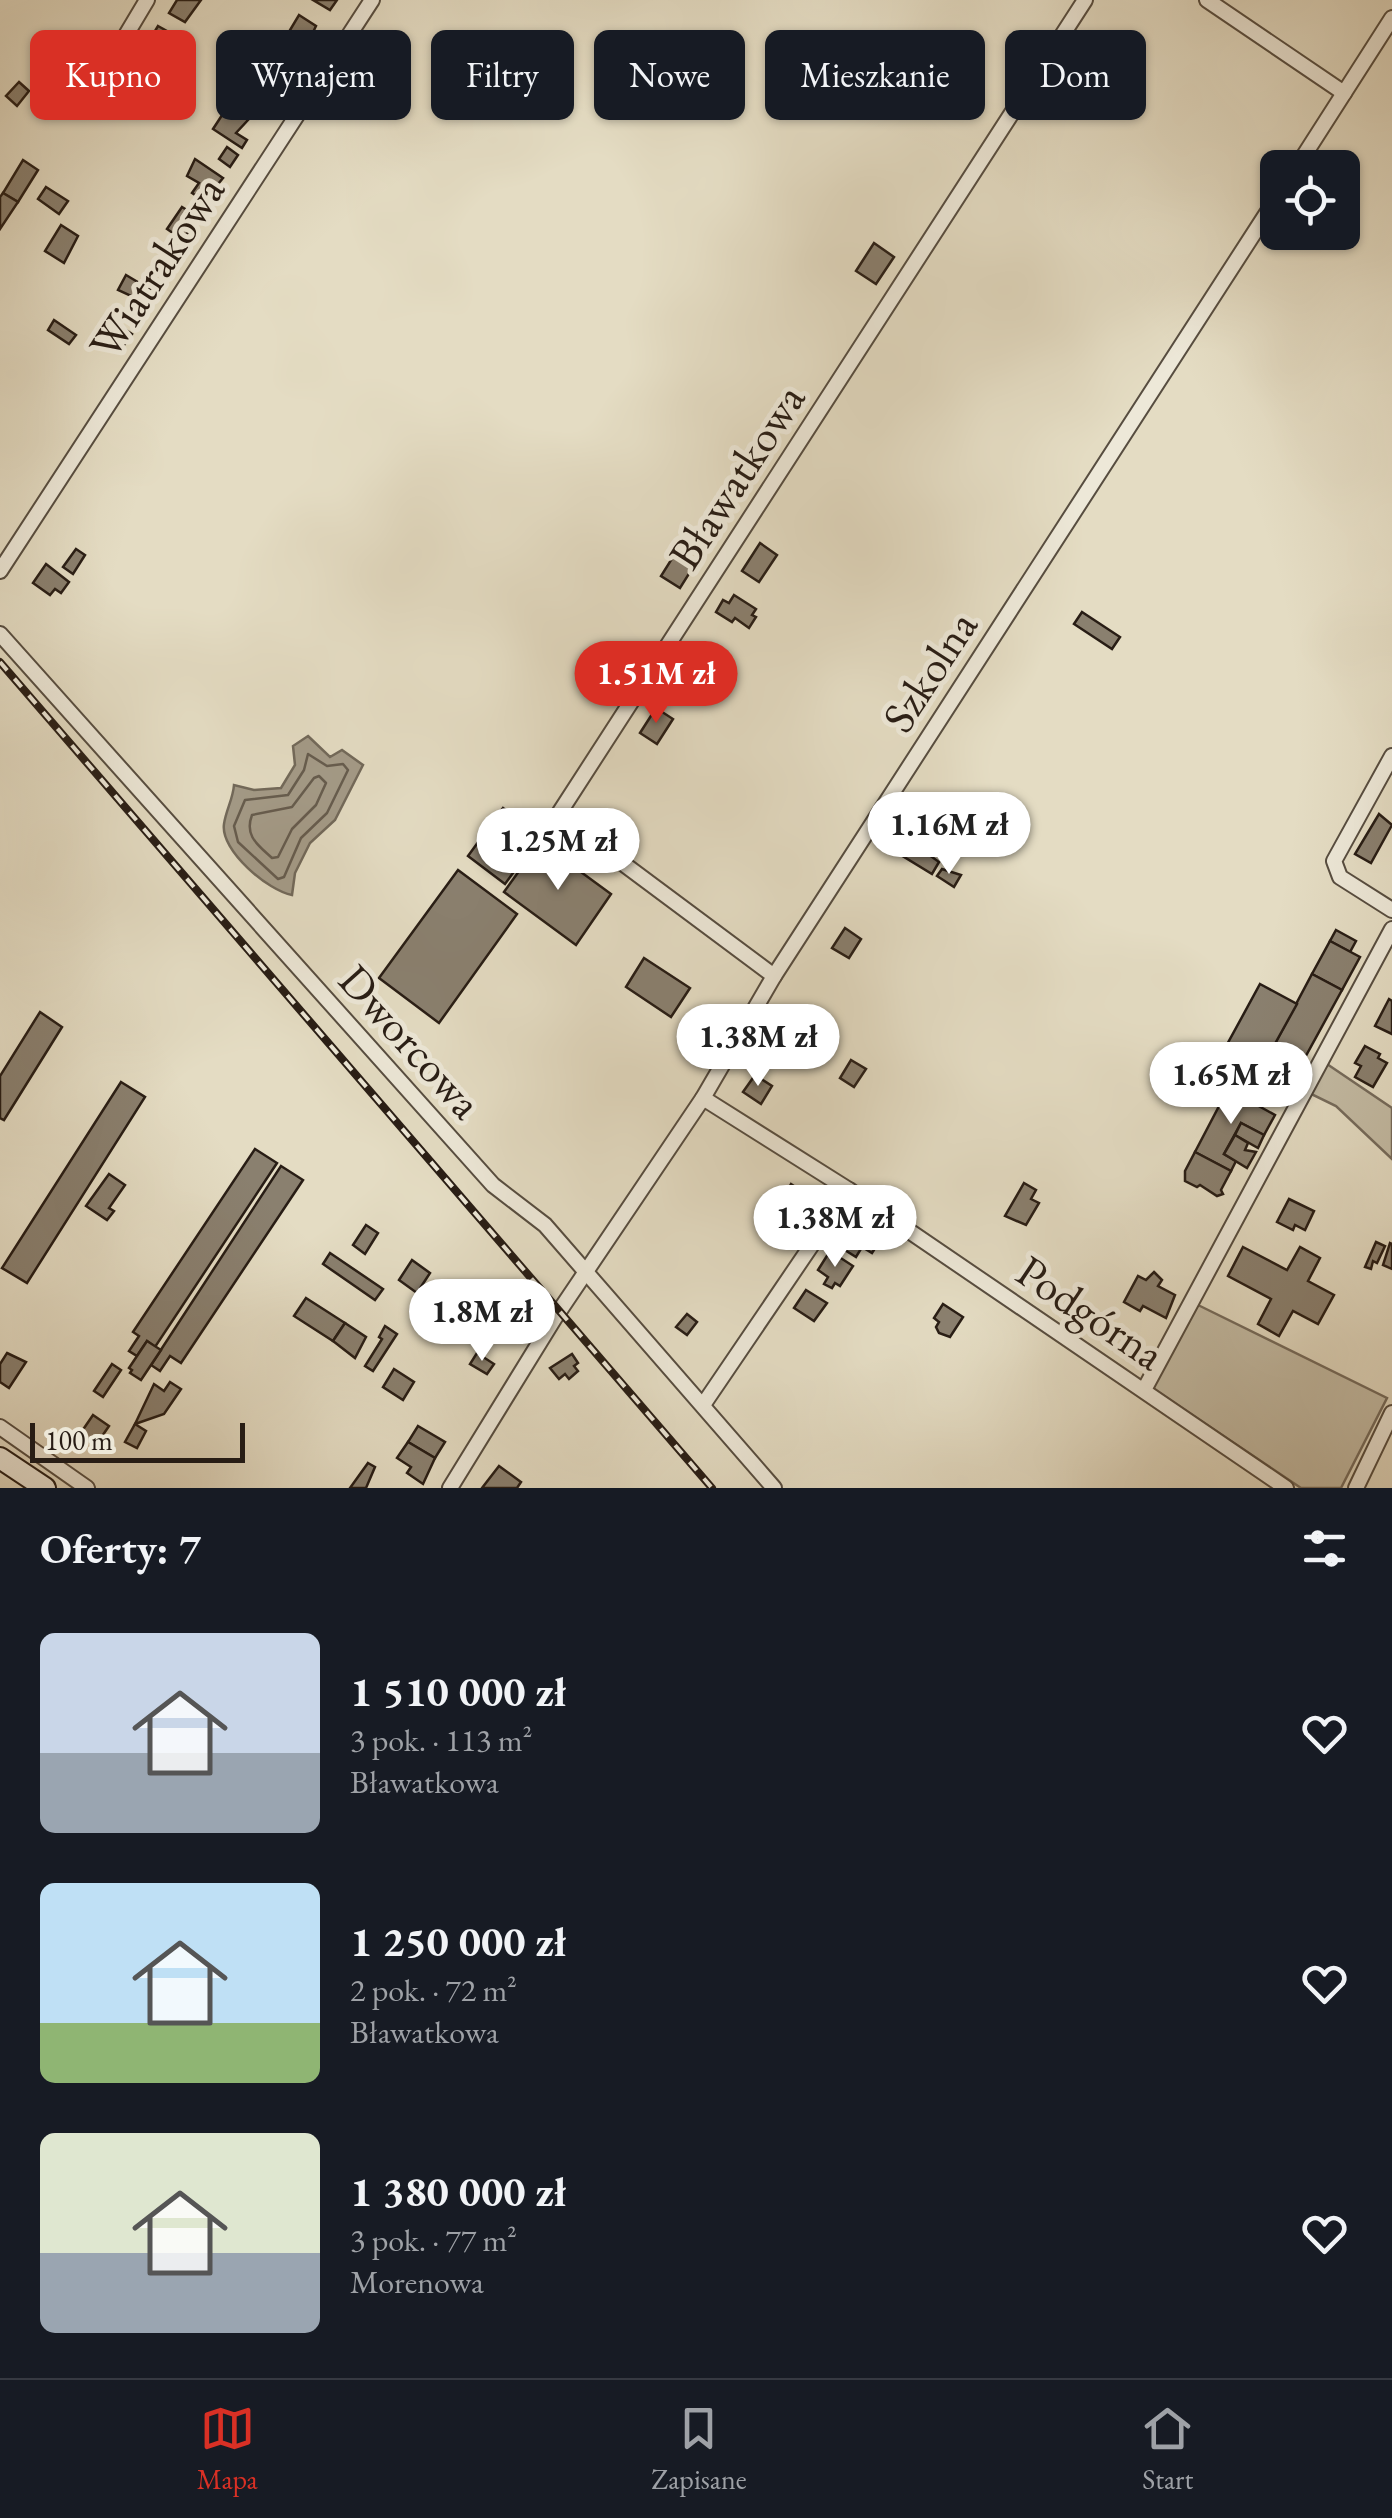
<!DOCTYPE html>
<html lang="pl">
<head>
<meta charset="utf-8">
<style>
  body { margin:0; font-family:"EB Garamond",serif; background:#242831; color:#f1f3f6; height:100vh; display:flex; flex-direction:column; font-size:38px; white-space:nowrap }
  * { box-sizing:border-box; margin:0 }
  p { font-size:32px; color:#9ea1a6 }
  .icon { flex:none; width:55px; height:55px; fill:none; stroke:currentColor; stroke-width:2; stroke-linecap:round; stroke-linejoin:round }
  .map { position:relative; height:1488px; overflow:hidden }
  .sheet { display:flex; flex-direction:column; background:#171b24; flex:1 }
  .sheet>* { flex:none }
  .top-card { position:absolute; left:30px; top:30px; width:1332px; height:90px; display:flex; gap:20px }
  .buttons { position:absolute; left:1260px; top:150px; display:grid; gap:20px }
  .buttons a { display:grid; place-items:center; width:100px; height:100px; border-radius:15px; background:#171b24; box-shadow:0 2px 8px #0004; font-size:50px }
  .scale { position:absolute; left:30px; bottom:25px; width:215px; box-sizing:border-box; padding-left:10px; border:5px solid #281d15; border-top:0; font-size:28px; line-height:35px; white-space:nowrap; color:#281d15; -webkit-text-stroke:8px #ede8d8; paint-order:stroke }
  .price { position:absolute; translate:-50% -85px; padding:0 22px; border-radius:35px; background:#fff; color:#222; font-size:32px; line-height:65px; filter:drop-shadow(0 2px 5px #0008) }
  .price::after { content:''; position:absolute; left:50%; top:60px; width:30px; height:22px; margin-left:-15px; background:inherit; clip-path:polygon(0 0,100% 0,50% 100%) }
  .price.on { background:#d93025; color:#fff }
  ul { padding:0; list-style:none }
  li { display:flex; align-items:center; gap:30px; height:250px; padding:0 40px }
  li span { display:grid; place-items:center; flex:none; width:280px; height:200px; border-radius:15px; color:#555 }
  li>.icon { margin-inline-start:auto }
  span .icon { width:120px; height:120px; fill:#fffc; stroke-width:1 }
  li b { font-size:42px }
  h2 { display:flex; justify-content:space-between; align-items:center; height:120px; padding:0 40px; font-size:42px }
  .chip { padding:0 35px; border-radius:15px; background:#171b24; box-shadow:0 2px 8px #0004; font-size:35px; line-height:90px }
  .chip.on { background:#d93025; color:#fff }
  .menu { display:flex; justify-content:space-around; align-items:center; height:140px; border-top:2px solid #363941; background:#171b24; font-size:28px; color:#9ea1a6 }
  .menu a { display:grid; justify-items:center; gap:5px }
  .menu .on { color:#d93025 }
  .map>svg:first-child { display:block }
  .green { fill:#c4bca5; stroke:#766c5d; stroke-width:2.5 }
  .water { fill:#a49b88; stroke:#72695a; stroke-width:2.5 }
  .lines { fill:none; stroke-linecap:round; stroke-linejoin:round }
  .shore { stroke:#665c4e; stroke-width:2.5 }
  .building { fill:#8a806f; stroke:#281d15; stroke-width:2.5 }
  .minor-casing { stroke:#574d40; stroke-width:18 }
  .secondary-casing { stroke:#281d15; stroke-width:24 }
  .minor { stroke:#ede8d8; stroke-width:14 }
  .secondary { stroke:#ede8d8; stroke-width:20 }
  .rail-casing { stroke:#281d15; stroke-width:8 }
  .rail { stroke:#ede8d8; stroke-width:4; stroke-dasharray:11; stroke-linecap:butt }
  .labels { text-anchor:middle; stroke-width:10; stroke-linejoin:round; paint-order:stroke }
  .street-label { font-size:45px; fill:#281d15; stroke:#ede8d8 }
</style>
</head>
<body>
<div class="map">
<svg width="1392" height="1488" viewBox="0 0 1392 1488">
  <rect width="100%" height="100%" fill="#e4dcc3"/>
  <filter id="stains"><feTurbulence type="fractalNoise" baseFrequency=".002" numOctaves="4"/><feColorMatrix values="0 0 0 0 .2 0 0 0 0 .09 0 0 0 0 .02 0 0 0 .5 -.17"/></filter>
  <radialGradient id="worn" r=".72"><stop offset=".6" stop-color="#630" stop-opacity="0"/><stop offset="1" stop-color="#630" stop-opacity=".3"/></radialGradient>
  <!-- green -->
  <g class="green">
    <path d="M1324,1062L1392,1108V1159L1336,1106L1307,1092Z"/>
    <path d="M1198,1305L1387,1398L1341,1488H1301L1152,1388Z"/>
  </g>
  <!-- water -->
  <path class="water" d="M308,736L330,757L342,750L363,765L335,820L310,843L295,873L292,895C269,891 220,851 224,824C226,810 233,799 234,785L254,790L281,788L295,765L293,746Z"/>
  <g class="lines">
    <!-- shore -->
    <g class="shore">
      <path d="M308,754L327,766L343,764L348,770L327,813L301,838L284,877L278,879L238,842L234,826L245,800L288,795L304,770Z"/>
      <path d="M319,776L326,783L316,805L292,829L278,857L272,858C258,845 244,836 252,815L292,807L314,778Z"/>
    </g>
  </g>
  <!-- building -->
  <g class="building">
    <path d="M177,0H201L185,22L169,13Z"/>
    <path d="M313,0H337L330,10Z"/>
    <path d="M299,15L316,26L302,55L299,54L295,61L278,50Z"/>
    <path d="M158,26L174,35L158,60L143,51Z"/>
    <path d="M19,82L29,91L17,106L6,96Z"/>
    <path d="M228,106L248,120L236,133L247,140L242,148L213,129Z"/>
    <path d="M227,147L238,155L230,167L219,159Z"/>
    <path d="M195,159L223,178L204,201L192,193L199,183L187,176Z"/>
    <path d="M23,160L38,170L18,202L3,193Z"/>
    <path d="M46,187L68,201L59,214L38,199Z"/>
    <path d="M3,193L18,202L0,229V197Z"/>
    <path d="M182,207L198,217L183,240L167,229Z"/>
    <path d="M61,225L78,236L64,263L45,251Z"/>
    <path d="M874,243L894,257L876,284L856,271Z"/>
    <path d="M126,275L151,290L144,302L118,290Z"/>
    <path d="M54,320L76,335L69,344L48,330Z"/>
    <path d="M113,321L132,334L119,352L101,339Z"/>
    <path d="M760,543L777,555L759,582L742,571Z"/>
    <path d="M76,549L85,555L73,574L63,567Z"/>
    <path d="M678,549L697,561L680,588L661,576Z"/>
    <path d="M46,564L69,582L61,593L55,589L50,595L33,583Z"/>
    <path d="M734,595L756,609L752,615L756,617L749,628L735,618L732,622L716,612L723,600L729,603Z"/>
    <path d="M1082,612L1120,637L1112,649L1074,624Z"/>
    <path d="M656,708L673,719L657,744L640,733Z"/>
    <path d="M939,797L966,813L959,824L951,819L943,832L933,825L930,830L918,822L923,814L927,816Z"/>
    <path d="M503,808L540,836L505,884L468,856Z"/>
    <path d="M1379,814L1392,825L1371,863L1355,854Z"/>
    <path d="M910,841L939,862L932,874L901,855Z"/>
    <path d="M540,842L611,894L576,945L504,892Z"/>
    <path d="M942,869L961,875L954,887L937,876Z"/>
    <path d="M458,870L517,914L439,1023L379,978Z"/>
    <path d="M845,928L861,939L849,958L832,948Z"/>
    <path d="M1336,930L1356,941L1350,952L1330,941Z"/>
    <path d="M1330,941L1360,957L1342,990L1312,974Z"/>
    <path d="M644,958L690,988L671,1017L626,987Z"/>
    <path d="M1312,974L1342,990L1291,1083L1262,1068Z"/>
    <path d="M1260,984L1297,1004L1261,1069L1224,1050Z"/>
    <path d="M1389,999L1392,1001V1034L1375,1026Z"/>
    <path d="M40,1012L62,1027L4,1120L0,1118V1076Z"/>
    <path d="M785,1025L815,1044L804,1062L774,1043Z"/>
    <path d="M1365,1046L1380,1054L1378,1058L1387,1063L1373,1087L1355,1077L1361,1066L1355,1063Z"/>
    <path d="M851,1060L866,1069L854,1087L840,1078Z"/>
    <path d="M755,1075L772,1086L761,1104L743,1092Z"/>
    <path d="M121,1082L145,1097L27,1283L2,1268Z"/>
    <path d="M1228,1089L1275,1115L1264,1135L1241,1123L1224,1154L1236,1161L1231,1171L1195,1152Z"/>
    <path d="M1241,1123L1264,1135L1258,1148L1235,1135Z"/>
    <path d="M1235,1135L1248,1143L1245,1150L1256,1152L1247,1168L1224,1154Z"/>
    <path d="M255,1149L277,1163L155,1347L147,1341L137,1356L129,1351L139,1336L133,1332Z"/>
    <path d="M1195,1152L1231,1171L1221,1190L1223,1194L1217,1196L1200,1185L1197,1187L1185,1181V1171Z"/>
    <path d="M281,1166L303,1180L181,1363L170,1356L160,1371L151,1365Z"/>
    <path d="M109,1174L125,1185L109,1208L114,1211L107,1220L86,1206Z"/>
    <path d="M1024,1183L1036,1190L1031,1199L1039,1203L1026,1225L1005,1216Z"/>
    <path d="M791,1184L804,1193L801,1198L821,1211L808,1231L795,1223L786,1236L768,1224Z"/>
    <path d="M1289,1199L1314,1211L1305,1230L1295,1225L1293,1230L1277,1222Z"/>
    <path d="M851,1217L883,1236L872,1253L862,1247L856,1257L837,1245Z"/>
    <path d="M366,1225L378,1233L365,1254L353,1245Z"/>
    <path d="M1376,1242L1385,1246L1377,1263L1373,1261L1371,1269L1365,1267Z"/>
    <path d="M1390,1243L1392,1244V1269L1383,1265Z"/>
    <path d="M1243,1247L1287,1270L1300,1247L1320,1258L1308,1281L1334,1295L1318,1324L1293,1311L1279,1336L1258,1324L1271,1299L1228,1276Z"/>
    <path d="M830,1251L853,1266L840,1286L835,1283L832,1288L824,1284L828,1277L818,1270Z"/>
    <path d="M330,1253L383,1289L375,1300L323,1264Z"/>
    <path d="M412,1260L430,1273L417,1293L399,1280Z"/>
    <path d="M1154,1272L1162,1280L1158,1286L1175,1295L1166,1318L1143,1306L1140,1311L1124,1302L1138,1276L1146,1280Z"/>
    <path d="M806,1290L827,1303L814,1321L794,1308Z"/>
    <path d="M306,1298L345,1323L333,1341L294,1316Z"/>
    <path d="M943,1304L963,1317L950,1337L939,1333L936,1327L939,1322L934,1318Z"/>
    <path d="M687,1314L697,1322L687,1335L676,1327Z"/>
    <path d="M345,1323L366,1337L355,1358L333,1341Z"/>
    <path d="M385,1326L397,1334L373,1371L365,1366L382,1339L379,1337Z"/>
    <path d="M147,1341L161,1350L141,1380L130,1373L132,1370L129,1368Z"/>
    <path d="M7,1353L26,1362L9,1388L0,1382V1364Z"/>
    <path d="M477,1353L494,1364L487,1374L470,1364Z"/>
    <path d="M572,1354L578,1363L574,1366L578,1371L569,1379L565,1374L559,1379L550,1368Z"/>
    <path d="M112,1364L121,1370L103,1397L94,1391Z"/>
    <path d="M394,1369L414,1382L403,1400L383,1387Z"/>
    <path d="M170,1382L181,1389L164,1414L135,1424L154,1384L164,1391Z"/>
    <path d="M93,1415L109,1426L96,1445L80,1434Z"/>
    <path d="M135,1424L146,1431L137,1448L125,1442Z"/>
    <path d="M418,1426L445,1442L435,1458L408,1442Z"/>
    <path d="M408,1442L435,1458L423,1484L407,1473L411,1467L397,1458Z"/>
    <path d="M368,1463L375,1467L366,1488H350Z"/>
    <path d="M499,1466L521,1482L517,1488H482Z"/>
  </g>
  <g class="lines">
    <!-- minor casing -->
    <g class="minor-casing">
      <g id="minor">
        <path d="M1207,0L1344,93"/>
        <path d="M98,82L147,0"/>
        <path d="M1296,168L1392,18"/>
        <path d="M0,571L372,0"/>
        <path d="M0,634L493,1185L545,1225L774,1488"/>
        <path d="M1392,756L1334,861L1340,877L1392,910"/>
        <path d="M774,976L558,815L1085,0"/>
        <path d="M703,1098L849,1190L1286,1488"/>
        <path d="M1144,1390L1392,929"/>
        <path d="M703,1405L849,1190"/>
        <path d="M0,1427L87,1488"/>
        <path d="M450,1488L554,1319L703,1098L774,976L1278,196"/>
        <path d="M1356,1488L1392,1413"/>
      </g>
    </g>
    <!-- secondary casing -->
    <g class="secondary-casing">
      <path id="secondary" d="M0,1458L45,1488"/>
    </g>
    <!-- minor -->
    <use href="#minor" class="minor"/>
    <!-- secondary -->
    <use href="#secondary" class="secondary"/>
    <!-- rail casing -->
    <g class="rail-casing">
      <path id="rail" d="M0,662L712,1488"/>
    </g>
    <!-- rail -->
    <use href="#rail" class="rail"/>
  </g>
  <g class="labels">
    <!-- street labels -->
    <g class="street-label">
      <text transform="translate(156 267) rotate(-57)" y="16">Wiatrakowa</text>
      <text transform="translate(736 476) rotate(-57)" y="16">Bławatkowa</text>
      <text transform="translate(929 671) rotate(-57)" y="16">Szkolna</text>
      <text transform="translate(411 1041) rotate(48)" y="16">Dworcowa</text>
      <text transform="translate(1091 1312) rotate(34)" y="16">Podgórna</text>
    </g>
  </g>
  <rect width="100%" height="100%" filter="url(#stains)"/>
  <rect width="100%" height="100%" fill="url(#worn)"/>
</svg>
<div class="buttons">
<a><svg class="icon" aria-label="locate" viewBox="0 0 24 24"><circle cx="12" cy="12" r="6"/><path d="M12 2v4M12 18v4M2 12h4M18 12h4"/></svg></a>
</div>
<div class="scale">100 m</div>
<b class="price on" style="left:656px;top:726px">1.51M zł</b>
<b class="price" style="left:949px;top:877px">1.16M zł</b>
<b class="price" style="left:558px;top:893px">1.25M zł</b>
<b class="price" style="left:758px;top:1089px">1.38M zł</b>
<b class="price" style="left:1231px;top:1127px">1.65M zł</b>
<b class="price" style="left:835px;top:1270px">1.38M zł</b>
<b class="price" style="left:482px;top:1364px">1.8M zł</b>
<div class="top-card">
<a class="chip on">Kupno</a>
<a class="chip">Wynajem</a>
<a class="chip">Filtry</a>
<a class="chip">Nowe</a>
<a class="chip">Mieszkanie</a>
<a class="chip">Dom</a>
</div>
</div>
<section class="sheet">
<h2>Oferty: 7<svg class="icon" aria-label="filters" viewBox="0 0 24 24"><path d="M4 7h16M4 17h16"/><circle cx="9" cy="7" r="2"/><circle cx="15" cy="17" r="2"/></svg></h2>
<ul>
<li><span style="background:linear-gradient(#c9d6e8 60%,#9aa5b1 0)"><svg class="icon" aria-label="home" viewBox="0 0 24 24"><path d="M3 11l9-7 9 7M6 9v11h12V9"/></svg></span><div><b>1 510 000 zł</b><p>3 pok. · 113 m²</p><p>Bławatkowa</p></div><svg class="icon" aria-label="heart" viewBox="0 0 24 24"><path d="M12 20l-8-8c-3-5 5-10 8-4 3-6 11-1 8 4z"/></svg></li>
<li><span style="background:linear-gradient(#bfe0f5 70%,#8fb573 0)"><svg class="icon" aria-label="home" viewBox="0 0 24 24"><path d="M3 11l9-7 9 7M6 9v11h12V9"/></svg></span><div><b>1 250 000 zł</b><p>2 pok. · 72 m²</p><p>Bławatkowa</p></div><svg class="icon" aria-label="heart" viewBox="0 0 24 24"><path d="M12 20l-8-8c-3-5 5-10 8-4 3-6 11-1 8 4z"/></svg></li>
<li><span style="background:linear-gradient(#dfe7d0 60%,#9aa5b1 0)"><svg class="icon" aria-label="home" viewBox="0 0 24 24"><path d="M3 11l9-7 9 7M6 9v11h12V9"/></svg></span><div><b>1 380 000 zł</b><p>3 pok. · 77 m²</p><p>Morenowa</p></div><svg class="icon" aria-label="heart" viewBox="0 0 24 24"><path d="M12 20l-8-8c-3-5 5-10 8-4 3-6 11-1 8 4z"/></svg></li>
</ul>
</section>
<nav class="menu">
<a class="on"><svg class="icon" aria-label="map" viewBox="0 0 24 24"><path d="M3 6l6-2 6 2 6-2v14l-6 2-6-2-6 2zM9 4v14M15 6v14"/></svg>Mapa</a>
<a><svg class="icon" aria-label="saved" viewBox="0 0 24 24"><path d="M7 4h10v16l-5-4-5 4z"/></svg>Zapisane</a>
<a><svg class="icon" aria-label="home" viewBox="0 0 24 24"><path d="M3 11l9-7 9 7M6 9v11h12V9"/></svg>Start</a>
</nav>
</body>
</html>
